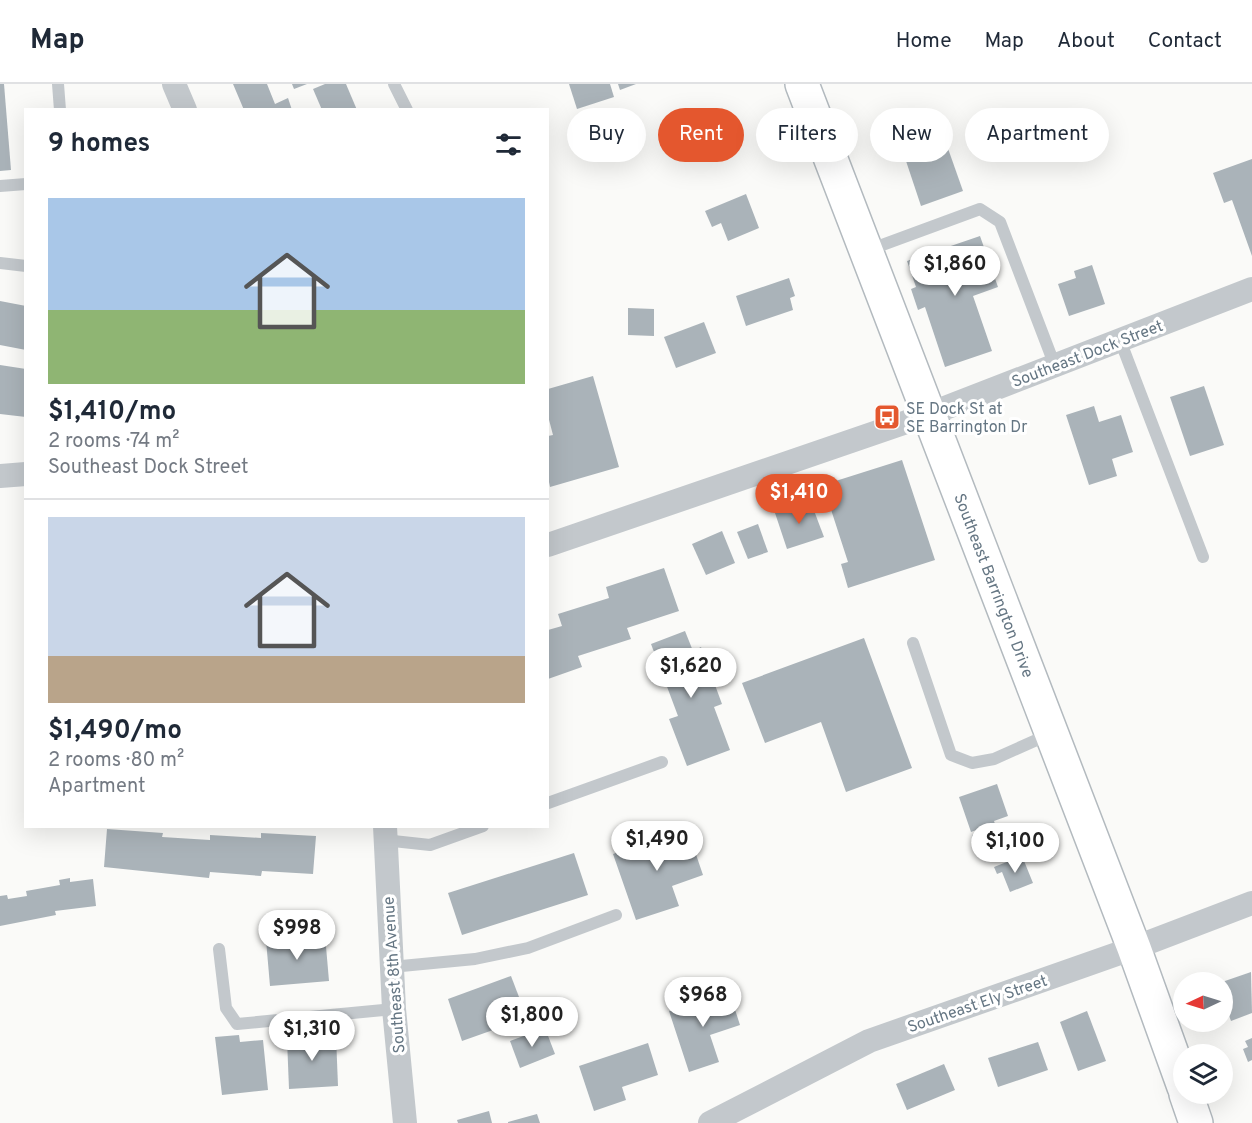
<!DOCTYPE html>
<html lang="en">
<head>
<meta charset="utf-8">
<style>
  body { margin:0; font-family:Overpass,sans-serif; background:#f6f6f7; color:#1f2937; height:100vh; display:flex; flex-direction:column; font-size:22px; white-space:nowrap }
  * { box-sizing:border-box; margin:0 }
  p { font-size:20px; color:#747a83 }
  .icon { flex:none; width:33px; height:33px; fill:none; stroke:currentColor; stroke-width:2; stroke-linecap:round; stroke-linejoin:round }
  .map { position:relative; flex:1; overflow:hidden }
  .sheet { position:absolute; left:24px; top:24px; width:525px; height:720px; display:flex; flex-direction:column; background:#fff; border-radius:0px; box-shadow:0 6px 24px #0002 }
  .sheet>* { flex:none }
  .guide { position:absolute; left:567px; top:24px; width:570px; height:54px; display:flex; gap:12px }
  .needle { width:39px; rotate:266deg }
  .tools { position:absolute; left:1173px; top:888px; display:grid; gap:12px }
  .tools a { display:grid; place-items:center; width:60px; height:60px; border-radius:50%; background:#fff; box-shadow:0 6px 24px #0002; font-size:30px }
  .price { position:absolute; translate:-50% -51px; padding:0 14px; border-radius:21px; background:#fff; color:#222; font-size:20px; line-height:39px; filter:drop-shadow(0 2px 3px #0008) }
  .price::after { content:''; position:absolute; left:50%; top:36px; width:18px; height:14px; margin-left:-9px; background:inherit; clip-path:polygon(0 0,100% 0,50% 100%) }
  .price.selected { background:#e4572e; color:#fff }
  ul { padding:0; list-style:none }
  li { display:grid; align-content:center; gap:12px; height:318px; padding:0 24px }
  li+li { border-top:2px solid #e0e1e3 }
  li span { display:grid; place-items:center; height:186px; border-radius:0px; color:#555 }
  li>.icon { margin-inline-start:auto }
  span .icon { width:108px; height:108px; fill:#fffc; stroke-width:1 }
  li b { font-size:26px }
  h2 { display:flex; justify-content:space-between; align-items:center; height:72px; padding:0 24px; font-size:26px }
  .tag { padding:0 21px; border-radius:27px; background:#fff; box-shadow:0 6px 24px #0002; font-size:21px; line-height:54px }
  .tag.selected { background:#e4572e; color:#fff }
  header { display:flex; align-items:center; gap:36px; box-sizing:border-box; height:84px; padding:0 30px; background:#fff; border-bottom:2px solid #e0e1e3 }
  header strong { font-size:28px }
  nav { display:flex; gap:33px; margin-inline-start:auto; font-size:21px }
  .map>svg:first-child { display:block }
  .building { fill:#aab3b9 }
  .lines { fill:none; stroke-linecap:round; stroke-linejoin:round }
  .secondary-casing { stroke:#b3babf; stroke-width:36 }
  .lane { stroke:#c3c8cc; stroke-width:12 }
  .street { stroke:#c3c8cc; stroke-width:24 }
  .secondary { stroke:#fff; stroke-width:33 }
  .labels { text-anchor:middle; stroke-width:6; stroke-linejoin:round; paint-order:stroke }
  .street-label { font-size:16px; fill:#657683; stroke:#fff }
  .poi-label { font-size:16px; fill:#657683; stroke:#fff; text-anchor:start }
</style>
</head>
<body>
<header>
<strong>Map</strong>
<nav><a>Home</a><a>Map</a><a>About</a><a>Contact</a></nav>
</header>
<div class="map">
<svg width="1252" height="1039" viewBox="0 0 1252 1039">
  <rect width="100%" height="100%" fill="#fafaf8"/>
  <!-- building -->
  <g class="building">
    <path d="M0,0H4L11,86L0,87Z"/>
    <path d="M233,0H267L275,20L288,14L292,26H244Z"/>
    <path d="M292,0H307L294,5Z"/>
    <path d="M325,0H346L357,26H322L313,5Z"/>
    <path d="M569,0H610L614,13L577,25Z"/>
    <path d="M618,0H636L620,6Z"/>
    <path d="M945,56L963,107L921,122L904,71Z"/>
    <path d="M1252,75V172L1232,116L1224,119L1213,89Z"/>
    <path d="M746,110L759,144L728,157L721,139L712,143L705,127Z"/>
    <path d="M980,152L998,203L973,212L992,267L945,283L925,223L918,226L911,205L916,203L907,177Z"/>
    <path d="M1092,181L1105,220L1069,232L1058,200L1076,194L1074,187Z"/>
    <path d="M789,194L795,212L790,214L793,226L746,242L736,212Z"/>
    <path d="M0,217L26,222V266L0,261Z"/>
    <path d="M628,224L654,225V252L628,251Z"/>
    <path d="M704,238L716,269L676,284L664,253Z"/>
    <path d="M0,281L26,285V333L0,330Z"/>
    <path d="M593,292L619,383L550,403L548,393V352L553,351L548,332V305Z"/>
    <path d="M1204,302L1224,361L1190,372L1170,313Z"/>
    <path d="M1094,322L1099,338L1121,331L1133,368L1112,375L1117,392L1089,401L1066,331Z"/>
    <path d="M902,376L935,476L848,504L841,480L848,478L823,401Z"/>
    <path d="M810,416L824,453L787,465L775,429Z"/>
    <path d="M758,440L768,468L748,475L737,448Z"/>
    <path d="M722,447L735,479L706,491L692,460Z"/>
    <path d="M664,484L679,527L627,544L631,555L578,572L582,583L548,595V546L562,542L558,530L609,514L606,503Z"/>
    <path d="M685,547L693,567L701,563L722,620L714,623L730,666L687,682L669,635L678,632L651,560Z"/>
    <path d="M864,554L912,684L846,708L821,638L765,659L742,599Z"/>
    <path d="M997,700L1008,732L994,737L1001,757L977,765L972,751L988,745L987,742L971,748L959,713Z"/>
    <path d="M687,744L703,791L672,802L679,822L636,836L613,770Z"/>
    <path d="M107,745L163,749L162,753L210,756V751L261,754V749L316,752L313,790L262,787L261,792L210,788L209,794L104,783Z"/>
    <path d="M574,769L588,811L462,851L448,809Z"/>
    <path d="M1022,772L1033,799L1010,808L1002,788L997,790L994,783Z"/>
    <path d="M70,794V798L93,795L96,822L55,827L56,831L0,842V812L7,811L8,815L27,812L26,807L60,801L59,796Z"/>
    <path d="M325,851L329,897L270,902L266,856Z"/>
    <path d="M1251,888L1252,929L1231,937L1222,912V898Z"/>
    <path d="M511,892L527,934L462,957L448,915Z"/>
    <path d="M729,907L740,941L710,951L719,978L689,988L669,927Z"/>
    <path d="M1087,927L1106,977L1078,987L1060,938Z"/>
    <path d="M545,944L555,970L520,984L510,957Z"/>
    <path d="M239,951L240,958L263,956L268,1006L222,1011L215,953Z"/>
    <path d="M336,952L338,1002L289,1005L287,955Z"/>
    <path d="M1252,954V976L1248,978L1243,965L1248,963L1245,957Z"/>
    <path d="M1038,958L1048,986L998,1003L988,974Z"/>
    <path d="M648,959L658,991L622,1003L626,1016L594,1027L579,982Z"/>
    <path d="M944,980L955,1006L907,1026L896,1000Z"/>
    <path d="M489,1027L492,1039H458L457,1036Z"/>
    <path d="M537,1030L540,1039H508V1038Z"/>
  </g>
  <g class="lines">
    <!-- secondary casing -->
    <g class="secondary-casing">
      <g id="secondary">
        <path id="s1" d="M802,0L1134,864L1184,1003"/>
        <path d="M1186,1010L1196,1039"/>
      </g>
    </g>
    <!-- lane -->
    <g class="lane">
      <path d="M58,0L60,26"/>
      <path d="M394,0L407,26"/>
      <path d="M0,102L26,100"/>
      <path d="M866,167L980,125L1000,138L1055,282"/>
      <path d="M0,179L26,182"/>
      <path d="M1120,256L1203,473"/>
      <path d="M913,559L951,671L972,679L994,675L1050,650"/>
      <path d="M548,719L662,678"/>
      <path d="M384,756L430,761L483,742"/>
      <path d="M219,865L226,924L237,940L394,925"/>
      <path d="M391,883L475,875L528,864L616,831"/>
    </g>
    <!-- street -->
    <g class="street">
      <path d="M174,0L185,26"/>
      <path d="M0,392L26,390"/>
      <path d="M548,461L927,331L1252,205"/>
      <path d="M385,742L394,925L405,1039"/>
      <path d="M710,1039L869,957L1134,864L1252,819"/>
    </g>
    <!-- secondary -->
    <use href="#secondary" class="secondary"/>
  </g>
  <!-- icons -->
  <defs>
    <g id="bus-square" transform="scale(1.35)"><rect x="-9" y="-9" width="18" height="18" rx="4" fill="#e4572e" stroke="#fff"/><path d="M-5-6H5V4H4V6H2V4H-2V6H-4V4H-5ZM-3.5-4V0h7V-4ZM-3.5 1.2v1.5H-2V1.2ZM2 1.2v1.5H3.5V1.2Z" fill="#fff"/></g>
  </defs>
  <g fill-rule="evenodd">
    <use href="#bus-square" x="887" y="333"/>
  </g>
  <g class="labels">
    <!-- street labels -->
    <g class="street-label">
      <text transform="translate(1087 269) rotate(-21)" y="6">Southeast Dock Street</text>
      <text dy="6" stroke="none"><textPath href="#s1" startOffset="537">Southeast Barrington Drive</textPath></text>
      <text transform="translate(393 891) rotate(-94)" y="6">Southeast 8th Avenue</text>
      <text transform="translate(977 919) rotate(-19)" y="6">Southeast Ely Street</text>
    </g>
    <!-- poi labels -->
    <g class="poi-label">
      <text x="906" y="330">SE Dock St at<tspan x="906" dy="18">SE Barrington Dr</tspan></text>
    </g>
  </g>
</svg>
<div class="tools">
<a><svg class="needle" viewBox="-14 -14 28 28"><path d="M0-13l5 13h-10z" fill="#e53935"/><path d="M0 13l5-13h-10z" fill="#747a83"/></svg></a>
<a><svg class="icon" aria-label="layers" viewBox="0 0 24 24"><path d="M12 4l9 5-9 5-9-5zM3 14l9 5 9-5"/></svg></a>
</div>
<b class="price" style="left:955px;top:213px">$1,860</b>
<b class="price selected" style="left:799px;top:441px">$1,410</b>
<b class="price" style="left:691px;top:615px">$1,620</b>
<b class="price" style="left:657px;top:788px">$1,490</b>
<b class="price" style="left:1015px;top:790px">$1,100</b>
<b class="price" style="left:297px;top:877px">$998</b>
<b class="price" style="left:703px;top:944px">$968</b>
<b class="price" style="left:532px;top:964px">$1,800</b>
<b class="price" style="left:312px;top:978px">$1,310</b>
<div class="guide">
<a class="tag">Buy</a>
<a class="tag selected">Rent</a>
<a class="tag">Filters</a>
<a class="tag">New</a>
<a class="tag">Apartment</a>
</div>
<section class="sheet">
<h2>9 homes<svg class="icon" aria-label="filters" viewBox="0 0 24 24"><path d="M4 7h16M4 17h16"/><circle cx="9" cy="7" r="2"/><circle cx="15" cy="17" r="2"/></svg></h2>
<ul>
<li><span style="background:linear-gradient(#a9c7e8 60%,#8fb573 0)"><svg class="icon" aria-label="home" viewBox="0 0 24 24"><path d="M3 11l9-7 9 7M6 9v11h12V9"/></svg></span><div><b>$1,410/mo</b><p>2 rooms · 74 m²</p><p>Southeast Dock Street</p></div></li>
<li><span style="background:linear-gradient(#c9d6e8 75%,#b9a48a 0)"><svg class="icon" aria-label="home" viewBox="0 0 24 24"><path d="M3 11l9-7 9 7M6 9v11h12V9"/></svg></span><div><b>$1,490/mo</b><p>2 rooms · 80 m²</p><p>Apartment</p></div></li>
</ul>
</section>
</div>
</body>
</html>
